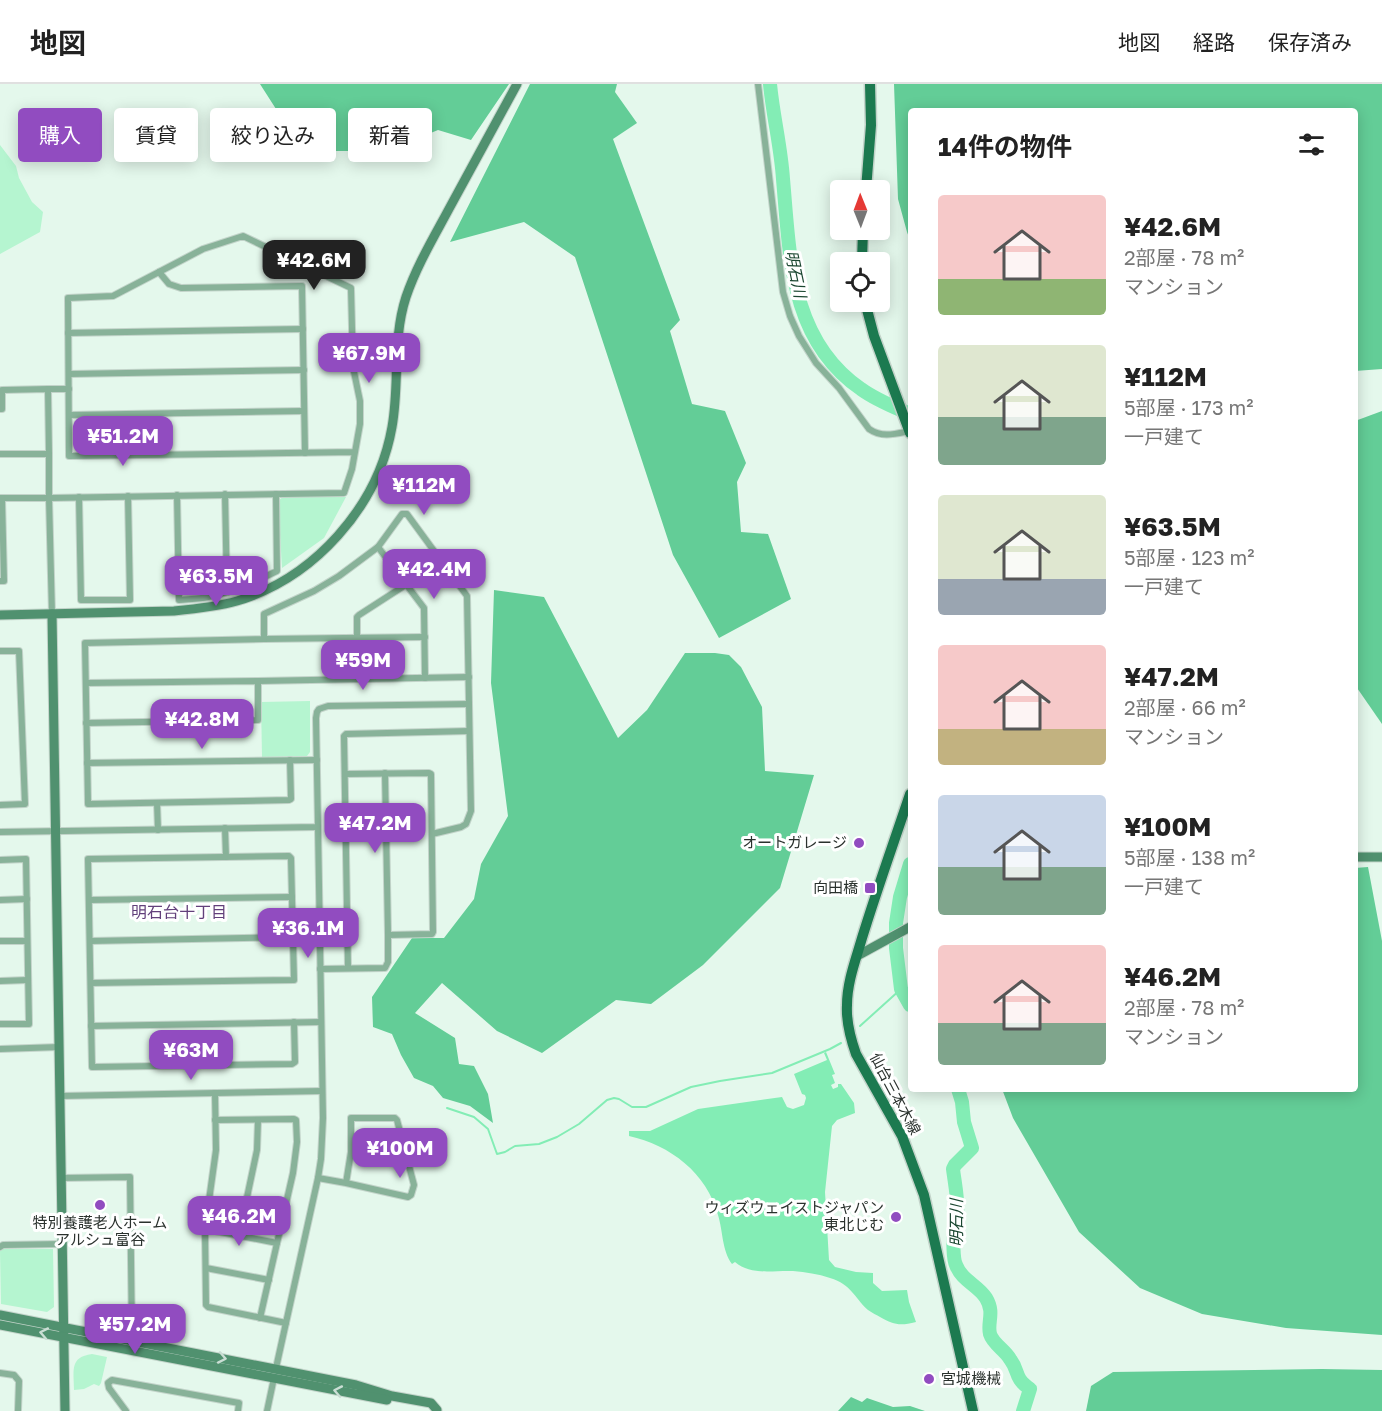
<!DOCTYPE html>
<html lang="ja">
<head>
<meta charset="utf-8">
<style>
  body { margin:0; font-family:"Golos Text","Noto Sans JP",sans-serif; background:#f2f2f2; color:#222; height:100vh; display:flex; flex-direction:column; font-size:22px; white-space:nowrap }
  * { box-sizing:border-box; margin:0 }
  p { font-size:20px; color:#767676 }
  .icon { flex:none; width:33px; height:33px; fill:none; stroke:currentColor; stroke-width:2; stroke-linecap:round; stroke-linejoin:round }
  .map { position:relative; flex:1; overflow:hidden }
  .drawer { position:absolute; left:908px; top:24px; width:450px; height:984px; display:flex; flex-direction:column; background:#fff; border-radius:6px; box-shadow:0 3px 15px #0003 }
  .drawer>* { flex:none }
  .banner { position:absolute; left:18px; top:24px; width:570px; height:54px; display:flex; gap:12px }
  .needle { width:39px; rotate:359deg }
  .buttons { position:absolute; left:830px; top:96px; display:grid; gap:12px }
  .buttons a { display:grid; place-items:center; width:60px; height:60px; border-radius:6px; background:#fff; box-shadow:0 3px 15px #0003; font-size:30px }
  .price { position:absolute; translate:-50% -51px; padding:0 14px; border-radius:12px; background:#914cc0; color:#fff; font-size:20px; line-height:39px; filter:drop-shadow(0 2px 3px #0008) }
  .price::after { content:''; position:absolute; left:50%; top:36px; width:18px; height:14px; margin-left:-9px; background:inherit; clip-path:polygon(0 0,100% 0,50% 100%) }
  .price.on { background:#222; color:#fff }
  ul { padding:0; list-style:none }
  li { display:flex; align-items:center; gap:18px; height:150px; padding:0 30px }
  li span { display:grid; place-items:center; flex:none; width:168px; height:120px; border-radius:6px; color:#555 }
  li>.icon { margin-inline-start:auto }
  span .icon { width:72px; height:72px; fill:#fffc; stroke-width:1 }
  li b { font-size:26px }
  h2 { display:flex; justify-content:space-between; align-items:center; height:72px; padding:0 30px; font-size:26px }
  .tag { padding:0 21px; border-radius:6px; background:#fff; box-shadow:0 3px 15px #0003; font-size:21px; line-height:54px }
  .tag.on { background:#914cc0; color:#fff }
  header { display:flex; align-items:center; gap:36px; box-sizing:border-box; height:84px; padding:0 30px; background:#fff; border-bottom:2px solid #e0e0e0 }
  header strong { font-size:28px }
  nav { display:flex; gap:33px; margin-inline-start:auto; font-size:21px }
  .map>svg:first-child { display:block }
  .green { fill:#b5f5d0 }
  .forest { fill:#63cd97 }
  .water { fill:#83edb5 }
  .lines { fill:none; stroke-linecap:round; stroke-linejoin:round }
  .stream { stroke:#83edb5; stroke-width:2 }
  .river { stroke:#83edb5; stroke-width:14 }
  .street-casing { stroke:#c3d4ca; stroke-width:8 }
  .secondary-casing { stroke:#c3d4ca; stroke-width:11 }
  .primary-casing { stroke:#c3d4ca; stroke-width:13 }
  .street { stroke:#88b299; stroke-width:6 }
  .secondary { stroke:#50916f; stroke-width:9 }
  .primary { stroke:#1c7a50; stroke-width:10 }
  .oneway { stroke:#caded4 }
  .poi-dot { fill:#914cc0; stroke:#fff; stroke-width:2 }
  .labels { text-anchor:middle; stroke-width:6; stroke-linejoin:round; paint-order:stroke }
  .poi-label { font-size:15px; fill:#2a312d; stroke:#fff; text-anchor:end }
  .street-label { font-size:15px; fill:#2a312d; stroke:#fff }
  .water-label { font-size:16px; font-style:italic; fill:#1b4731; stroke:#fff }
  .neighbourhood-label { font-size:16px; fill:#62407b; stroke:#fff }
</style>
</head>
<body>
<header>
<strong>地図</strong>
<nav><a>地図</a><a>経路</a><a>保存済み</a></nav>
</header>
<div class="map">
<svg width="1382" height="1327" viewBox="0 0 1382 1327">
  <rect width="100%" height="100%" fill="#e4f8ec"/>
  <!-- green -->
  <g class="green">
    <path d="M0,61L16,82L19,94L32,118L43,128L40,148L0,170Z"/>
    <path d="M283,413H346L324,454L282,484L278,417Z"/>
    <path d="M310,617V668L307,672L262,673L261,618Z"/>
    <path d="M3,1165H53L54,1223L47,1228L1,1220L0,1167Z"/>
    <path d="M92,1270L107,1273L101,1299L99,1302L94,1300L84,1305L74,1306C74,1287 69,1273 92,1270Z"/>
  </g>
  <!-- forest -->
  <g class="forest">
    <path d="M260,0H509L471,56L438,46L387,67H333L302,52L276,25Z"/>
    <path d="M530,0H617L615,8L637,39L613,55L680,236L670,247L692,320L725,327L746,379L737,398L741,448L768,450L791,515L719,554L673,471L575,173L524,138L450,158Z"/>
    <path d="M894,0H1382V285L1355,287L1354,27H910V156L907,148L898,115Z"/>
    <path d="M1382,327V640L1355,601V337Z"/>
    <path d="M494,506L544,513L618,654L647,626L685,569H715L729,571L741,583L762,623L765,687L814,691L780,804L703,881L651,920L616,916L542,969L497,947L442,899L415,929L455,954L459,980L474,982L488,1010L493,1039L470,1022L443,1014L433,1002L414,994L401,971L392,950L373,943L372,913L412,854H444L474,815L481,780L508,732L491,599Z"/>
    <path d="M1368,783L1382,857V1251L1286,1244L1202,1230L1140,1204L1079,1148L1013,1034L1002,1005H1354L1355,784Z"/>
    <path d="M1322,1285L1382,1286V1327H1086L1091,1302L1113,1288Z"/>
    <path d="M851,1313L862,1318L867,1314L893,1323L910,1322L925,1327H838Z"/>
  </g>
  <!-- water -->
  <path class="water" d="M826,968L835,990L832,991L835,999L831,1001L833,1005L838,1003V1000H841L854,1019L855,1029L837,1036L832,1042L825,1108L829,1176L835,1183L856,1188L873,1189V1199L882,1207L907,1206L909,1218L916,1238C900,1242 894,1241 880,1233C877,1231 872,1229 868,1226C853,1212 852,1201 830,1194C818,1190 806,1188 793,1187C774,1186 751,1192 735,1178L732,1180C722,1167 723,1147 718,1131C707,1089 670,1061 629,1052V1047H650L698,1025L782,1013L787,1023L793,1025L804,1021L806,1014L805,1011L802,1010L794,990L827,976L824,969Z"/>
  <g class="lines">
    <!-- stream -->
    <g class="stream">
      <path d="M860,942L901,905"/>
      <path d="M447,1024L474,1033L488,1045L497,1070L505,1068L515,1062L539,1060L557,1053L579,1040L607,1016L614,1014L619,1015L632,1023H646L691,1003L720,997L772,989L830,965L841,959"/>
    </g>
    <!-- river -->
    <g class="river">
      <path d="M770,0C773,32 781,63 783,95C790,173 790,256 861,305C876,316 894,323 910,330"/>
      <path d="M910,780L900,813L896,839V864L901,905L910,921"/>
      <path d="M958,1005L962,1018L964,1038L972,1064L955,1081L953,1085C955,1101 959,1119 957,1135C957,1140 955,1144 954,1149C953,1155 953,1175 956,1181C962,1197 978,1201 986,1214C995,1229 987,1238 990,1250C993,1260 1005,1266 1010,1275C1020,1288 1013,1293 1030,1305L1023,1327"/>
    </g>
    <!-- street casing -->
    <g class="street-casing">
      <g id="street">
        <path d="M758,0L783,208L790,232L799,252L816,279L839,304L869,345C882,354 895,350 910,347"/>
        <path d="M159,188L169,200L181,204L302,202L305,369"/>
        <path d="M68,249L303,245"/>
        <path d="M69,290L304,286"/>
        <path d="M48,305H69"/>
        <path d="M0,325H2V306L48,305L49,370H0"/>
        <path d="M69,331L304,327"/>
        <path d="M225,410L227,508"/>
        <path d="M177,411L179,516C189,515 199,515 208,513C232,508 255,498 277,487L276,410"/>
        <path d="M79,413L81,516H130L128,412"/>
        <path d="M0,414H49V370"/>
        <path d="M378,463L424,524L425,594"/>
        <path d="M0,497H4L2,414"/>
        <path d="M52,530L49,414L344,409L352,385L360,340V317L353,283L351,204L243,152L203,165L113,212L68,214L69,372L355,368"/>
        <path d="M357,554V533L359,531L407,500"/>
        <path d="M264,555L425,553"/>
        <path d="M0,567H19L25,720L0,721"/>
        <path d="M258,597L469,593"/>
        <path d="M86,599L258,597V636L86,639"/>
        <path d="M290,676L291,715L289,716L88,720L85,559L264,555V530L314,507L339,492L378,463L402,430H407L467,512L471,727L466,740L461,743L432,750"/>
        <path d="M87,679L317,676"/>
        <path d="M385,689L388,851"/>
        <path d="M157,719L158,746"/>
        <path d="M225,744L226,773"/>
        <path d="M0,748L318,743L316,634L317,628L319,625L328,622L469,620"/>
        <path d="M0,776L26,775L29,940H0"/>
        <path d="M0,816L27,815"/>
        <path d="M89,816L292,813"/>
        <path d="M292,833H320"/>
        <path d="M0,857H27"/>
        <path d="M90,857L293,853"/>
        <path d="M348,884L344,652L346,650L469,647"/>
        <path d="M320,885L385,884L388,878V851L432,850L433,848L431,690L429,689L345,690"/>
        <path d="M0,897L28,896"/>
        <path d="M91,899L294,896L291,774L289,772L88,775L92,983L292,980L295,978L294,938"/>
        <path d="M91,942L321,938"/>
        <path d="M0,965L59,963"/>
        <path d="M215,1009L216,1066L205,1145L206,1221L208,1223L286,1239"/>
        <path d="M59,1012L322,1007"/>
        <path d="M215,1036L294,1035L296,1036L297,1058L293,1089L260,1234"/>
        <path d="M61,1094L130,1093L132,1257"/>
        <path d="M318,1094L346,1099L408,1113L411,1111L414,1101L397,1036L395,1034H351V1068L346,1099"/>
        <path d="M205,1145L277,1159"/>
        <path d="M239,1151L257,1066L258,1036"/>
        <path d="M0,1163L3,1161L62,1160"/>
        <path d="M206,1184L269,1196"/>
        <path d="M276,1284L318,1094L321,1075L323,1034L318,743"/>
        <path d="M0,1289L14,1291L19,1297L18,1327"/>
        <path d="M126,1327L109,1304L108,1299L112,1296L239,1319L238,1327"/>
        <path d="M267,1327L274,1294"/>
      </g>
    </g>
    <!-- secondary casing -->
    <g class="secondary-casing">
      <g id="secondary">
        <path d="M52,530L65,1327"/>
        <path d="M0,531L174,527C195,525 216,523 237,517C314,494 378,423 392,343C400,299 392,256 406,213C417,181 434,153 450,123C472,82 495,41 517,0"/>
        <path d="M1354,773H1382"/>
        <path d="M857,872L910,843"/>
        <path d="M0,1231L356,1301L392,1312L431,1319L437,1326"/>
        <path d="M0,1241L387,1316"/>
      </g>
    </g>
    <!-- primary casing -->
    <g class="primary-casing">
      <g id="primary">
        <path d="M866,106L871,41L870,0"/>
        <path d="M862,178L863,146"/>
        <path d="M865,218L874,252L910,349"/>
        <path d="M910,710C894,758 877,805 862,854C856,875 847,898 847,921C846,938 850,953 856,970L902,1052L924,1111L973,1327"/>
      </g>
    </g>
    <!-- street -->
    <use href="#street" class="street"/>
    <!-- secondary -->
    <use href="#secondary" class="secondary"/>
    <!-- primary -->
    <use href="#primary" class="primary"/>
  </g>
  <!-- one-way arrows -->
  <defs><path id="oneway-chevron" d="M-2-3.5L2.5 0L-2 3.5" fill="none" stroke-width="1.6" stroke-linecap="round" stroke-linejoin="round" transform="scale(1.5)"/></defs>
  <g class="oneway">
    <use href="#oneway-chevron" transform="translate(44 1249) rotate(-169)"/>
    <use href="#oneway-chevron" transform="translate(222 1274) rotate(11)"/>
    <use href="#oneway-chevron" transform="translate(338 1307) rotate(-169)"/>
  </g>
  <!-- markers -->
  <g class="poi-dot">
    <circle cx="859" cy="759" r="6"/>
    <rect x="864" y="798" width="12" height="12" rx="3"/>
    <circle cx="100" cy="1121" r="6"/>
    <circle cx="896" cy="1133" r="6"/>
    <circle cx="929" cy="1295" r="6"/>
  </g>
  <g class="labels">
    <!-- poi labels -->
    <g class="poi-label">
      <text x="847" y="764">オートガレージ</text>
      <text x="858" y="809">向田橋</text>
      <text x="884" y="1129">ウィズウェイストジャパン<tspan x="884" dy="17">東北じむ</tspan></text>
      <text x="100" y="1144" text-anchor="middle">特別養護老人ホーム<tspan x="100" dy="17">アルシュ富谷</tspan></text>
      <text x="941" y="1300" text-anchor="start">宮城機械</text>
    </g>
    <!-- street labels -->
    <g class="street-label">
      <text transform="translate(895 1010) rotate(62)" y="5">仙台三本木線</text>
    </g>
    <!-- water labels -->
    <g class="water-label">
      <text transform="translate(796 190) rotate(78)" y="6">明石川</text>
      <text transform="translate(956 1139) rotate(-90)" y="6">明石川</text>
    </g>
    <!-- neighbourhood labels -->
    <g class="neighbourhood-label">
      <text x="179" y="834">明石台十丁目</text>
    </g>
  </g>
</svg>
<div class="buttons">
<a><svg class="needle" viewBox="-14 -14 28 28"><path d="M0-13l5 13h-10z" fill="#e53935"/><path d="M0 13l5-13h-10z" fill="#767676"/></svg></a>
<a><svg class="icon" aria-label="locate" viewBox="0 0 24 24"><circle cx="12" cy="12" r="6"/><path d="M12 2v4M12 18v4M2 12h4M18 12h4"/></svg></a>
</div>
<b class="price on" style="left:314px;top:207px">¥42.6M</b>
<b class="price" style="left:369px;top:300px">¥67.9M</b>
<b class="price" style="left:123px;top:383px">¥51.2M</b>
<b class="price" style="left:424px;top:432px">¥112M</b>
<b class="price" style="left:434px;top:516px">¥42.4M</b>
<b class="price" style="left:216px;top:523px">¥63.5M</b>
<b class="price" style="left:363px;top:607px">¥59M</b>
<b class="price" style="left:202px;top:666px">¥42.8M</b>
<b class="price" style="left:375px;top:770px">¥47.2M</b>
<b class="price" style="left:308px;top:875px">¥36.1M</b>
<b class="price" style="left:191px;top:997px">¥63M</b>
<b class="price" style="left:400px;top:1095px">¥100M</b>
<b class="price" style="left:239px;top:1163px">¥46.2M</b>
<b class="price" style="left:135px;top:1271px">¥57.2M</b>
<div class="banner">
<a class="tag on">購入</a>
<a class="tag">賃貸</a>
<a class="tag">絞り込み</a>
<a class="tag">新着</a>
</div>
<section class="drawer">
<h2>14件の物件<svg class="icon" aria-label="filters" viewBox="0 0 24 24"><path d="M4 7h16M4 17h16"/><circle cx="9" cy="7" r="2"/><circle cx="15" cy="17" r="2"/></svg></h2>
<ul>
<li><span style="background:linear-gradient(#f6c9c9 70%,#8fb573 0)"><svg class="icon" aria-label="home" viewBox="0 0 24 24"><path d="M3 11l9-7 9 7M6 9v11h12V9"/></svg></span><div><b>¥42.6M</b><p>2部屋 · 78 m²</p><p>マンション</p></div></li>
<li><span style="background:linear-gradient(#dfe7d0 60%,#7fa58c 0)"><svg class="icon" aria-label="home" viewBox="0 0 24 24"><path d="M3 11l9-7 9 7M6 9v11h12V9"/></svg></span><div><b>¥112M</b><p>5部屋 · 173 m²</p><p>一戸建て</p></div></li>
<li><span style="background:linear-gradient(#dfe7d0 70%,#9aa5b1 0)"><svg class="icon" aria-label="home" viewBox="0 0 24 24"><path d="M3 11l9-7 9 7M6 9v11h12V9"/></svg></span><div><b>¥63.5M</b><p>5部屋 · 123 m²</p><p>一戸建て</p></div></li>
<li><span style="background:linear-gradient(#f6c9c9 70%,#c2b280 0)"><svg class="icon" aria-label="home" viewBox="0 0 24 24"><path d="M3 11l9-7 9 7M6 9v11h12V9"/></svg></span><div><b>¥47.2M</b><p>2部屋 · 66 m²</p><p>マンション</p></div></li>
<li><span style="background:linear-gradient(#c9d6e8 60%,#7fa58c 0)"><svg class="icon" aria-label="home" viewBox="0 0 24 24"><path d="M3 11l9-7 9 7M6 9v11h12V9"/></svg></span><div><b>¥100M</b><p>5部屋 · 138 m²</p><p>一戸建て</p></div></li>
<li><span style="background:linear-gradient(#f6c9c9 65%,#7fa58c 0)"><svg class="icon" aria-label="home" viewBox="0 0 24 24"><path d="M3 11l9-7 9 7M6 9v11h12V9"/></svg></span><div><b>¥46.2M</b><p>2部屋 · 78 m²</p><p>マンション</p></div></li>
</ul>
</section>
</div>
</body>
</html>
